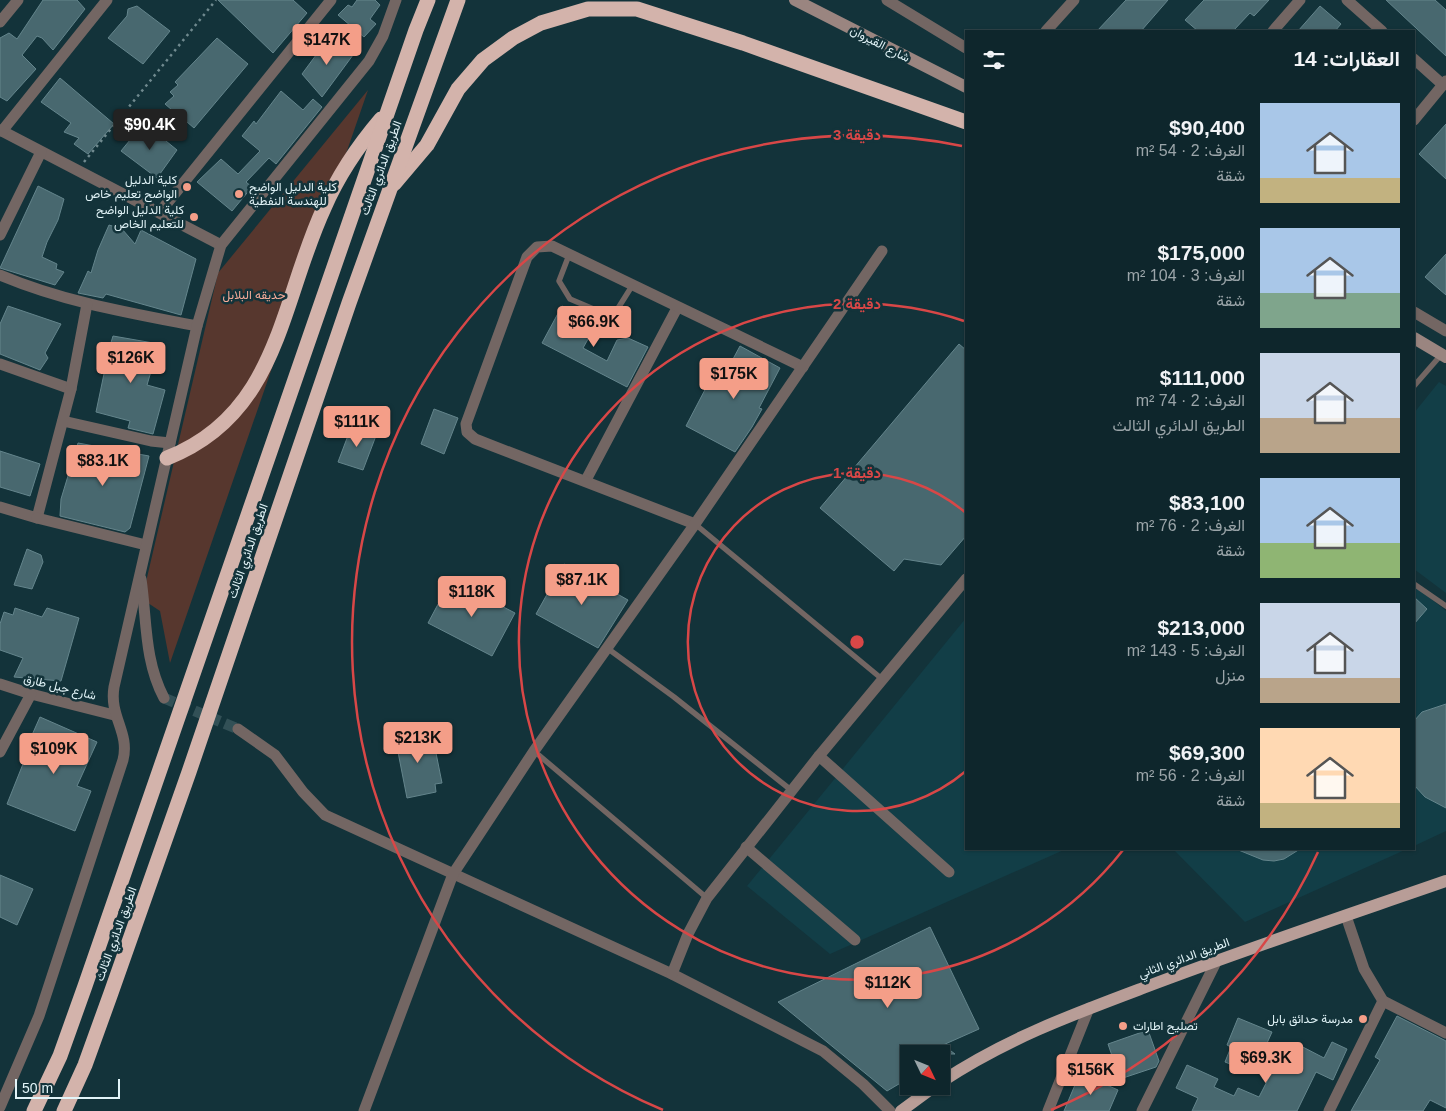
<!DOCTYPE html>
<html lang="ar">
<head>
<meta charset="utf-8">
<style>
  body { margin:0; font-family:Helvetica,Vazirmatn,sans-serif; background:#172e34; color:#f1f3f6; direction:rtl; height:100vh; display:flex; flex-direction:column; font-size:19px; white-space:nowrap }
  * { box-sizing:border-box; margin:0 }
  p { font-size:16px; color:#9ba5a9 }
  .icon { flex:none; width:28px; height:28px; fill:none; stroke:currentColor; stroke-width:2; stroke-linecap:round; stroke-linejoin:round }
  .map { position:relative; flex:1; overflow:hidden; direction:ltr }
  .sheet { position:absolute; left:965px; top:30px; width:450px; height:820px; display:flex; flex-direction:column; background:#0e262c; border-radius:0px; box-shadow:0 1px 4px #0004,0 0 0 1px #2e4348; direction:rtl }
  .sheet>* { flex:none }
  .needle { width:32px; rotate:133deg }
  .buttons { position:absolute; left:900px; top:1045px; display:grid; gap:10px }
  .buttons a { display:grid; place-items:center; width:50px; height:50px; border-radius:0px; background:#0e262c; box-shadow:0 1px 4px #0004,0 0 0 1px #2e4348; font-size:25px }
  .scale { position:absolute; left:15px; bottom:12px; width:105px; box-sizing:border-box; padding-left:5px; border:2px solid #e2f4f8; border-top:0; font-size:14px; line-height:18px; white-space:nowrap; color:#e2f4f8; -webkit-text-stroke:4px #13333a; paint-order:stroke }
  .price { position:absolute; translate:-50% -42px; padding:0 11px; border-radius:5px; background:#f49e88; color:#111; font-size:16px; line-height:32px; filter:drop-shadow(0 1px 2px #0008) }
  .price::after { content:''; position:absolute; left:50%; top:30px; width:15px; height:11px; margin-left:-8px; background:inherit; clip-path:polygon(0 0,100% 0,50% 100%) }
  .price.on { background:#222; color:#fff }
  ul { padding:0; list-style:none }
  li { display:flex; align-items:center; gap:15px; height:125px; padding:0 15px }
  li span { display:grid; place-items:center; flex:none; width:140px; height:100px; border-radius:0px; color:#555 }
  li>.icon { margin-inline-start:auto }
  span .icon { width:60px; height:60px; fill:#fffc; stroke-width:1 }
  li b { font-size:21px }
  h2 { display:flex; justify-content:space-between; align-items:center; height:60px; padding:0 15px; font-size:21px }
  .map>svg:first-child { display:block }
  .built { fill:#123e47 }
  .green { fill:#57372e }
  .building { fill:#48686f; stroke:#64858c }
  .lines { fill:none; stroke-linecap:round; stroke-linejoin:round }
  .street-tunnel { stroke:#325056; stroke-width:11; stroke-dasharray:11 5.5; stroke-linecap:butt }
  .path { stroke:#708a8f; stroke-width:2.5; stroke-dasharray:2.5 4; stroke-linecap:butt }
  .lane { stroke:#736663; stroke-width:5.5 }
  .street { stroke:#736663; stroke-width:11 }
  .secondary { stroke:#9a8580; stroke-width:12 }
  .primary { stroke:#b89d97; stroke-width:12 }
  .highway { stroke:#d3b3ab; stroke-width:15 }
  .ring { fill:none; stroke:#d84747; stroke-width:2.5 }
  .poi-dot { fill:#f49e88; stroke:#13333a; stroke-width:2 }
  .labels { text-anchor:middle; stroke-width:5; stroke-linejoin:round; paint-order:stroke }
  .street-label { font-size:12px; fill:#e2f4f8; stroke:#13333a }
  .poi-label { font-size:12px; fill:#e2f4f8; stroke:#13333a; text-anchor:end }
  .park-label { font-size:12px; fill:#faad9a; stroke:#13333a }
  .centre { fill:#d84747; stroke:#13333a; stroke-width:2.5 }
  .ring-label { font-size:15px; text-anchor:middle; font-weight:bold; fill:#d84747; stroke:#13333a; stroke-width:5; stroke-linejoin:round; paint-order:stroke }
</style>
</head>
<body>
<div class="map">
<svg width="1446" height="1111" viewBox="0 0 1446 1111">
  <rect width="100%" height="100%" fill="#13333a"/>
  <!-- built -->
  <g class="built">
    <path d="M1439,382L1446,386V593L1414,569V413Z"/>
    <path d="M1414,585L1446,611V831L1414,846Z"/>
    <path d="M966,618V849H1066L830,954L747,886Z"/>
    <path d="M1173,849H1407L1245,922Z"/>
  </g>
  <!-- green -->
  <path class="green" d="M368,90L170,663L160,611L142,599L218,273Z"/>
  <!-- building -->
  <g class="building">
    <path d="M43,0H77L85,9L53,50L42,38L37,36L22,55L36,69L7,101L0,97V38L9,33L17,39Z"/>
    <path d="M218,0H293L307,13L273,53Z"/>
    <path d="M357,0H375L380,5L370,19L376,24L364,37L338,15L348,5L352,7Z"/>
    <path d="M1126,0H1168L1141,31H1097Z"/>
    <path d="M1204,0H1269L1254,16L1250,13L1233,31H1198L1185,20Z"/>
    <path d="M1386,0H1435L1446,10V56Z"/>
    <path d="M137,6L170,31L143,64L108,38L127,16L128,9Z"/>
    <path d="M1320,6L1341,24L1335,31H1298Z"/>
    <path d="M333,37L353,55L322,97L302,74L322,47L324,49Z"/>
    <path d="M217,38L248,64L194,128L187,122L168,141L164,137L179,116L165,104L174,96L170,92L178,85L175,82Z"/>
    <path d="M60,78L114,124L88,154L74,144L79,138L64,132L71,123L41,102Z"/>
    <path d="M281,91L303,110L313,99L322,107L276,164L269,158L246,182L252,187L232,211L197,182L221,159L238,174L260,151L242,136L254,121L256,124Z"/>
    <path d="M144,123L177,150L157,178L121,151Z"/>
    <path d="M1446,124V179L1419,154Z"/>
    <path d="M38,186L64,199L58,220L47,242L42,257L57,264L56,269L64,272L55,285L0,268Z"/>
    <path d="M109,225L122,229L135,244L141,230L196,259L181,315L106,294L103,298L78,293L88,271L91,273L98,250Z"/>
    <path d="M1446,254V295L1425,277Z"/>
    <path d="M8,306L61,324L45,353L48,358L40,370L0,354V324Z"/>
    <path d="M562,306L596,325L583,348L607,361L617,340L628,338L648,347L627,387L542,343Z"/>
    <path d="M113,336L159,344L147,385L165,390L153,434L128,428L130,421L96,412L105,369H103Z"/>
    <path d="M959,344L966,350V536L941,565L904,559L894,571L820,508Z"/>
    <path d="M740,346L780,368L759,408L762,409L752,427L735,452L686,426L709,382L718,387Z"/>
    <path d="M434,409L458,418L444,454L421,444Z"/>
    <path d="M352,425L377,433L363,470L338,462Z"/>
    <path d="M78,443L149,456L130,528L125,532L60,516L61,499Z"/>
    <path d="M0,451L40,464L30,496L0,487Z"/>
    <path d="M27,549L41,555L43,562L32,589L14,585Z"/>
    <path d="M564,564L628,600L598,648L536,614Z"/>
    <path d="M451,580L515,613L492,656L428,623Z"/>
    <path d="M1414,597L1427,609L1414,624Z"/>
    <path d="M15,608L42,617L47,608L79,618L61,681L14,677L23,658L0,650V624L4,612L13,615Z"/>
    <path d="M1446,704V808L1425,797L1414,785V721L1422,712Z"/>
    <path d="M40,717L97,742L77,786L91,791L75,831L7,804L27,754L24,753Z"/>
    <path d="M423,727L427,749L435,748L442,783L435,784L436,792L407,798L398,752H401L397,732Z"/>
    <path d="M1236,849H1300L1284,859L1274,861L1263,860Z"/>
    <path d="M0,875L33,889L17,925L0,917Z"/>
    <path d="M930,927L979,1029L943,1045L955,1054H909V1078L887,1091L778,1002Z"/>
    <path d="M1397,1016L1446,1041V1108L1430,1100L1423,1111H1351L1380,1060L1375,1057Z"/>
    <path d="M1238,1018L1272,1032L1263,1052L1255,1049L1245,1070L1225,1062L1231,1047L1227,1045Z"/>
    <path d="M1148,1030L1159,1061L1156,1067L1120,1079L1108,1044Z"/>
    <path d="M1332,1042L1347,1049L1333,1080L1316,1072L1297,1111H1192L1198,1098L1176,1088L1187,1065L1218,1079L1214,1087L1234,1096L1238,1088L1259,1097L1278,1060L1287,1064L1297,1044L1324,1058Z"/>
    <path d="M1080,1073L1118,1090L1109,1111H1064Z"/>
  </g>
  <g class="lines">
    <!-- street-tunnel -->
    <path class="street-tunnel" d="M164,698L238,729"/>
    <!-- path -->
    <path class="path" d="M84,162L216,0"/>
    <!-- lane -->
    <g class="lane">
      <path d="M569,255L559,281L570,299L610,316L615,313L632,286"/>
      <path d="M1414,386L1441,355"/>
      <path d="M695,524L882,679"/>
      <path d="M1414,584L1446,606"/>
      <path d="M607,648L674,697L791,790"/>
      <path d="M534,751L707,898"/>
    </g>
    <!-- street -->
    <g class="street">
      <path d="M887,0L966,48"/>
      <path d="M1347,0L1382,31"/>
      <path d="M0,22L18,0"/>
      <path d="M1046,31L1074,0"/>
      <path d="M1273,31L1300,0"/>
      <path d="M1414,59L1443,85"/>
      <path d="M1414,120L1446,81"/>
      <path d="M0,130L221,245"/>
      <path d="M2,131L107,0"/>
      <path d="M160,212L331,0"/>
      <path d="M0,235L41,152"/>
      <path d="M0,275C64,302 130,313 197,326"/>
      <path d="M1414,312L1446,331"/>
      <path d="M0,364L71,389"/>
      <path d="M63,421L151,441L170,443"/>
      <path d="M586,480L677,308"/>
      <path d="M0,507L37,518L71,389L87,304"/>
      <path d="M37,518L146,545"/>
      <path d="M695,524L475,439L467,432L466,424L527,257L537,247L552,246L803,367"/>
      <path d="M141,579C147,620 144,660 164,698"/>
      <path d="M0,684L31,694L114,715"/>
      <path d="M238,729L275,755L303,792L325,815L672,974L823,1051L863,1084L890,1111"/>
      <path d="M0,752L31,694"/>
      <path d="M819,756L949,872"/>
      <path d="M746,847L855,940"/>
      <path d="M1346,916L1364,969L1383,1001L1446,1033"/>
      <path d="M672,974L688,934L707,898L819,756L966,579"/>
      <path d="M0,1107L39,1016L123,760C130,732 109,717 114,687L197,326L221,245L369,61L383,36L396,0"/>
      <path d="M364,1111L453,874L534,751L695,524L882,251"/>
      <path d="M1048,1111L1089,1008"/>
      <path d="M1142,1111L1217,960"/>
      <path d="M1329,1111L1383,1001"/>
    </g>
    <!-- secondary -->
    <g class="secondary">
      <path d="M795,0L966,87"/>
      <path d="M1414,338L1446,357"/>
    </g>
    <!-- primary -->
    <g class="primary">
      <path d="M941,1082C1006,1039 1071,1015 1143,988C1243,950 1345,916 1446,881"/>
      <path d="M901,1111L935,1086"/>
    </g>
    <!-- highway -->
    <g class="highway">
      <path d="M394,184L427,145L458,89L483,60L513,38L541,23L588,9H637L743,43L966,122"/>
      <path d="M167,458C279,414 280,303 324,208C338,176 358,146 381,119"/>
      <path d="M34,1111L60,1056L85,986L416,30L428,0"/>
      <path d="M64,1111L85,1065L111,993L189,772L349,303L458,0"/>
    </g>
  </g>
  <!-- distance rings -->
  <g class="ring">
    <path d="M966 771A169 169 0 1 1 966 513"/>
    <path d="M1123 850A338 338 0 1 1 964 321"/>
    <path d="M1318 852A507 507 0 0 1 1051 1110M663 1110A507 507 0 0 1 962 146"/>
  </g>
  <!-- markers -->
  <g class="poi-dot">
    <circle cx="187" cy="187" r="5"/>
    <circle cx="239" cy="194" r="5"/>
    <circle cx="194" cy="217" r="5"/>
    <circle cx="1363" cy="1019" r="5"/>
    <circle cx="1123" cy="1026" r="5"/>
  </g>
  <g class="labels">
    <!-- street labels -->
    <g class="street-label">
      <text transform="translate(880 44) rotate(27)" y="4">شارع القيروان</text>
      <text transform="translate(381 168) rotate(-70)" y="4">الطريق الدائري الثالث</text>
      <text transform="translate(248 551) rotate(-71)" y="4">الطريق الدائري الثالث</text>
      <text transform="translate(60 687) rotate(14)" y="4">شارع جبل طارق</text>
      <text transform="translate(116 934) rotate(-70)" y="4">الطريق الدائري الثالث</text>
      <text transform="translate(1184 958) rotate(-20)" y="4">الطريق الدائري الثاني</text>
    </g>
    <!-- poi labels -->
    <g class="poi-label">
      <text x="177" y="184">كلية الدليل<tspan x="177" dy="14">الواضح تعليم خاص</tspan></text>
      <text x="249" y="191" text-anchor="start">كلية الدليل الواضح<tspan x="249" dy="14">للهندسة النفطية</tspan></text>
      <text x="184" y="214">كلية الدليل الواضح<tspan x="184" dy="14">للتعليم الخاص</tspan></text>
      <text x="1353" y="1023">مدرسة حدائق بابل</text>
      <text x="1133" y="1030" text-anchor="start">تصليح اطارات</text>
    </g>
    <!-- park labels -->
    <g class="park-label">
      <text x="254" y="299">حديقه البلابل</text>
    </g>
  </g>
  <circle cx="857" cy="642" r="8" class="centre"/>
  <g class="ring-label">
    <text x="857" y="140">3 دقيقة</text>
    <text x="857" y="309">2 دقيقة</text>
    <text x="857" y="478">1 دقيقة</text>
  </g>
</svg>
<div class="buttons">
<a><svg class="needle" viewBox="-14 -14 28 28"><path d="M0-13l5 13h-10z" fill="#e53935"/><path d="M0 13l5-13h-10z" fill="#9ba5a9"/></svg></a>
</div>
<div class="scale">50 m</div>
<b class="price" style="left:327px;top:66px">$147K</b>
<b class="price on" style="left:150px;top:151px">$90.4K</b>
<b class="price" style="left:594px;top:348px">$66.9K</b>
<b class="price" style="left:131px;top:384px">$126K</b>
<b class="price" style="left:734px;top:400px">$175K</b>
<b class="price" style="left:357px;top:448px">$111K</b>
<b class="price" style="left:103px;top:487px">$83.1K</b>
<b class="price" style="left:582px;top:606px">$87.1K</b>
<b class="price" style="left:472px;top:618px">$118K</b>
<b class="price" style="left:418px;top:764px">$213K</b>
<b class="price" style="left:54px;top:775px">$109K</b>
<b class="price" style="left:888px;top:1009px">$112K</b>
<b class="price" style="left:1266px;top:1084px">$69.3K</b>
<b class="price" style="left:1091px;top:1096px">$156K</b>
<section class="sheet">
<h2>العقارات: 14<svg class="icon" aria-label="filters" viewBox="0 0 24 24"><path d="M4 7h16M4 17h16"/><circle cx="9" cy="7" r="2"/><circle cx="15" cy="17" r="2"/></svg></h2>
<ul>
<li><span style="background:linear-gradient(#a9c7e8 75%,#c2b280 0)"><svg class="icon" aria-label="home" viewBox="0 0 24 24"><path d="M3 11l9-7 9 7M6 9v11h12V9"/></svg></span><div><b>$90,400</b><p>الغرف: 2 · 54 m²</p><p>شقة</p></div></li>
<li><span style="background:linear-gradient(#a9c7e8 65%,#7fa58c 0)"><svg class="icon" aria-label="home" viewBox="0 0 24 24"><path d="M3 11l9-7 9 7M6 9v11h12V9"/></svg></span><div><b>$175,000</b><p>الغرف: 3 · 104 m²</p><p>شقة</p></div></li>
<li><span style="background:linear-gradient(#c9d6e8 65%,#b9a48a 0)"><svg class="icon" aria-label="home" viewBox="0 0 24 24"><path d="M3 11l9-7 9 7M6 9v11h12V9"/></svg></span><div><b>$111,000</b><p>الغرف: 2 · 74 m²</p><p>الطريق الدائري الثالث</p></div></li>
<li><span style="background:linear-gradient(#a9c7e8 65%,#8fb573 0)"><svg class="icon" aria-label="home" viewBox="0 0 24 24"><path d="M3 11l9-7 9 7M6 9v11h12V9"/></svg></span><div><b>$83,100</b><p>الغرف: 2 · 76 m²</p><p>شقة</p></div></li>
<li><span style="background:linear-gradient(#c9d6e8 75%,#b9a48a 0)"><svg class="icon" aria-label="home" viewBox="0 0 24 24"><path d="M3 11l9-7 9 7M6 9v11h12V9"/></svg></span><div><b>$213,000</b><p>الغرف: 5 · 143 m²</p><p>منزل</p></div></li>
<li><span style="background:linear-gradient(#ffd9b3 75%,#c2b280 0)"><svg class="icon" aria-label="home" viewBox="0 0 24 24"><path d="M3 11l9-7 9 7M6 9v11h12V9"/></svg></span><div><b>$69,300</b><p>الغرف: 2 · 56 m²</p><p>شقة</p></div></li>
</ul>
</section>
</div>
</body>
</html>
